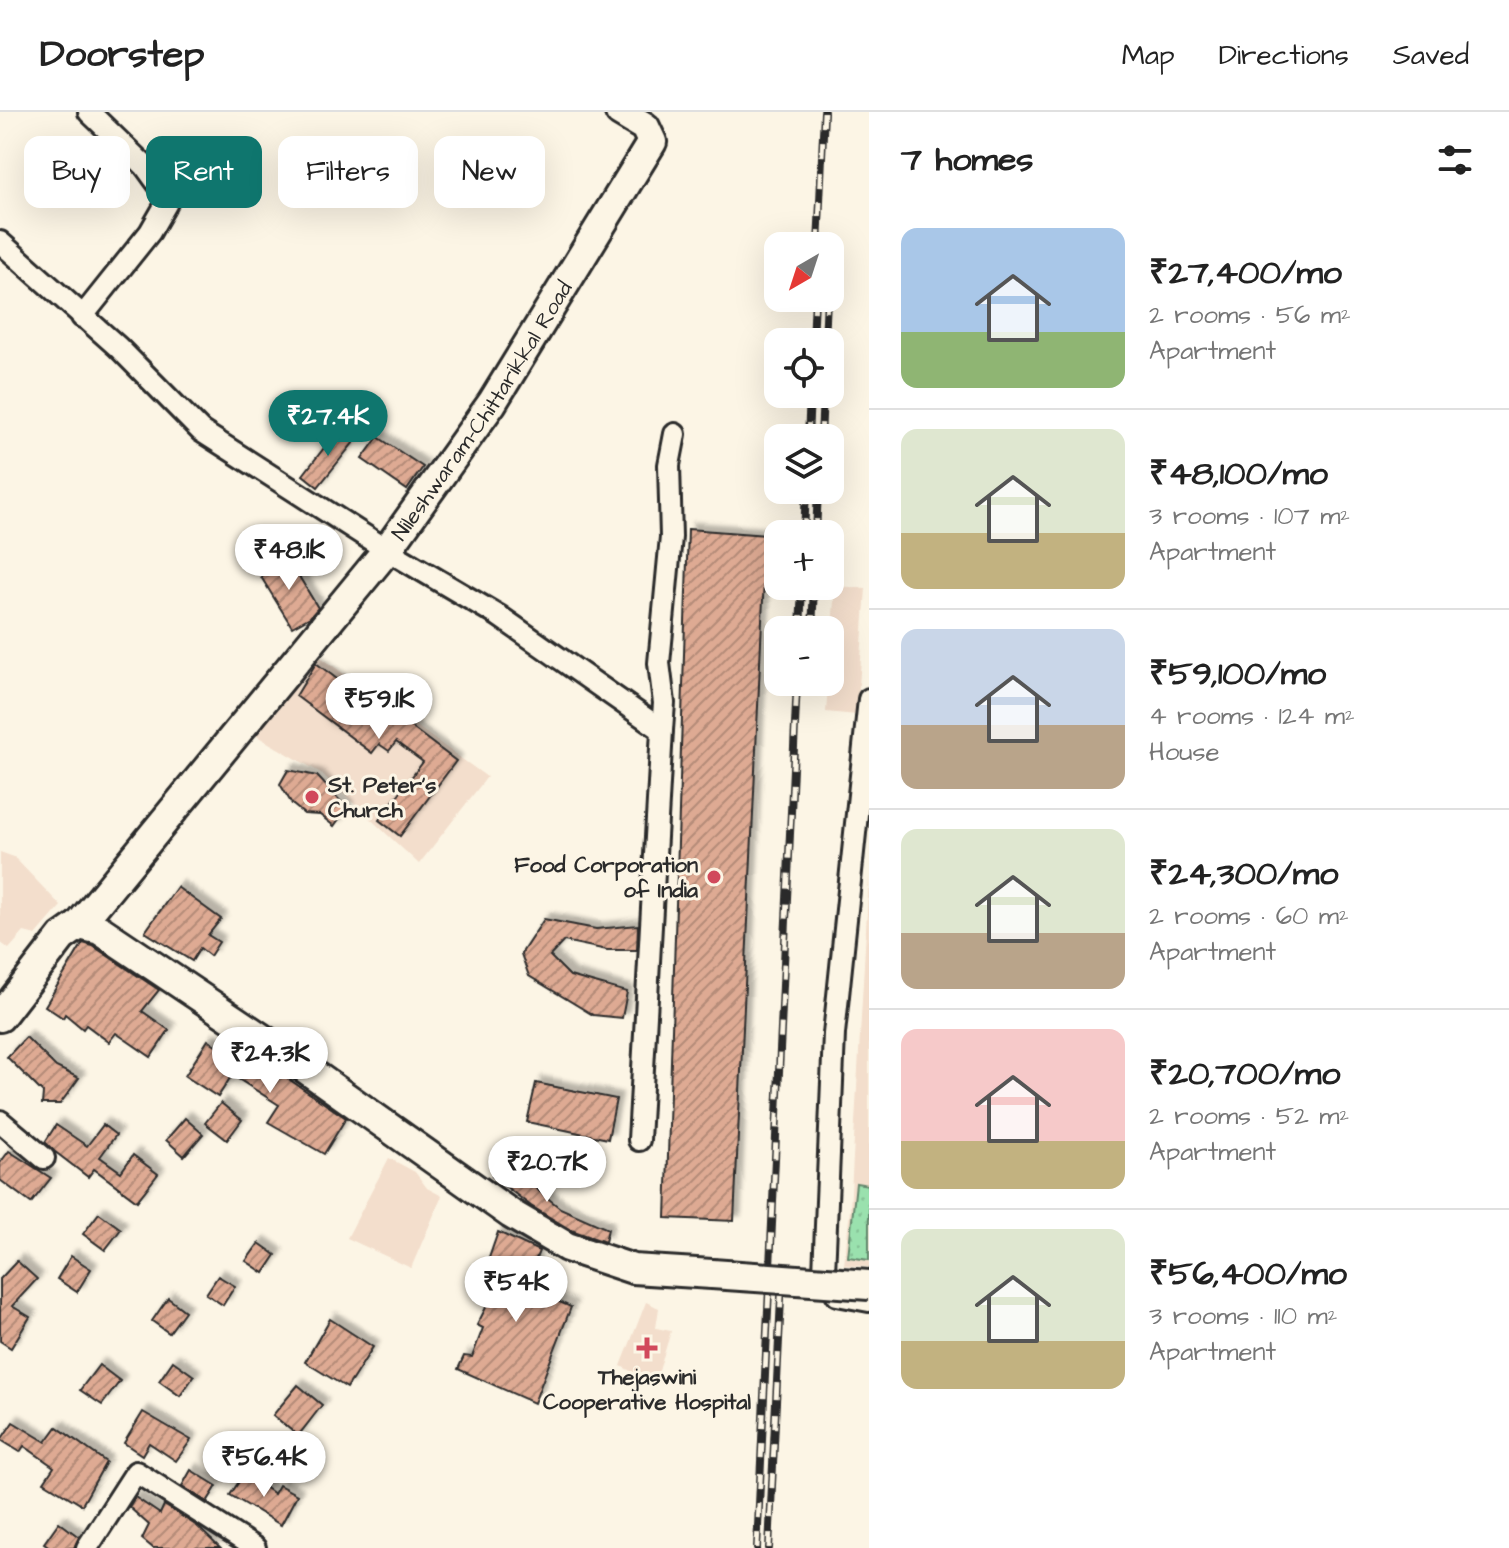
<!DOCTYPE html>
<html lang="en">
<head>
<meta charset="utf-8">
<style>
  body { margin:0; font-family:"Architects Daughter",sans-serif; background:#f6f6f6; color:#222; height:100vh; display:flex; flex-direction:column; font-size:30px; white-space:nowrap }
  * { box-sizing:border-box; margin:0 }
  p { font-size:26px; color:#767676 }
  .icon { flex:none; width:44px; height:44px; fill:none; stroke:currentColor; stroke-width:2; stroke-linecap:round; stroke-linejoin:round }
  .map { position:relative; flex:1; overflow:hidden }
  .details { display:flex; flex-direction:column; background:#fff; width:640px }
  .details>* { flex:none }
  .hud { position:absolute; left:24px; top:24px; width:724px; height:72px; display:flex; gap:16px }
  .needle { width:52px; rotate:219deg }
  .controls { position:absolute; left:764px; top:120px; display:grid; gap:16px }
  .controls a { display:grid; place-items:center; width:80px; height:80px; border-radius:16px; background:#fff; box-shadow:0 8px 32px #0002; font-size:40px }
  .price { position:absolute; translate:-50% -68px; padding:0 18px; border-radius:28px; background:#fff; color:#222; font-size:26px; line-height:52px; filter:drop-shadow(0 2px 4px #0008) }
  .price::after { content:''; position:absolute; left:50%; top:48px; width:24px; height:18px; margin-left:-12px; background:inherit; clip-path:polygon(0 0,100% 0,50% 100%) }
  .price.on { background:#0f766e; color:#fff }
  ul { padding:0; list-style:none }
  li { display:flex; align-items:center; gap:24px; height:200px; padding:0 32px }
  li+li { border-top:2px solid #e0e0e0 }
  li span { display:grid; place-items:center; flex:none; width:224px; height:160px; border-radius:16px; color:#555 }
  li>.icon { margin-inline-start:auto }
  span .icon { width:96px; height:96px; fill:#fffc; stroke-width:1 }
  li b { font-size:34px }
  h2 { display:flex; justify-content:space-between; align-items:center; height:96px; padding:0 32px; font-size:34px }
  .tag { padding:0 28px; border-radius:16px; background:#fff; box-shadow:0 8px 32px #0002; font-size:28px; line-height:72px }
  .tag.on { background:#0f766e; color:#fff }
  header { display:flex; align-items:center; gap:48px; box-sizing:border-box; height:112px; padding:0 40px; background:#fff; border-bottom:2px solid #e0e0e0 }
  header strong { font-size:38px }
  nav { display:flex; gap:44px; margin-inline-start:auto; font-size:28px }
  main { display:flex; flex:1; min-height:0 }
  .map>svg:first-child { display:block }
  .built { fill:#f3decc }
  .park { fill:url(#park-dots); stroke:#62866c; stroke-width:2 }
  .building { fill:url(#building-hatch); stroke:#2b2b2b; stroke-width:2; filter:url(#shadow) }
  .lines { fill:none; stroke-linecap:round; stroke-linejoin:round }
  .minor-casing { stroke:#2b2b2b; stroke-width:26 }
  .secondary-casing { stroke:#2b2b2b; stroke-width:34 }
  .minor { stroke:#fcf5e5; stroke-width:20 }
  .secondary { stroke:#fcf5e5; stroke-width:28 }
  .rail-casing { stroke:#2b2b2b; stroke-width:8 }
  .rail { stroke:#fcf5e5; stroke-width:5; stroke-dasharray:15; stroke-linecap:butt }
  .secondary-bridge-casing { stroke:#2b2b2b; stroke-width:34; stroke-linecap:butt }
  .secondary-bridge { stroke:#fcf5e5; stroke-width:28 }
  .poi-dot { fill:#d1495b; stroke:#fcf5e5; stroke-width:3 }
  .labels { text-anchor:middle; stroke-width:6; stroke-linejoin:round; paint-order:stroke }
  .street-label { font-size:22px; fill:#2b2b2b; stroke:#fcf5e5 }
  .poi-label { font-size:22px; font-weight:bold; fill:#2b2b2b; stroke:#fcf5e5; text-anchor:start }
</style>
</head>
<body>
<header>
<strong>Doorstep</strong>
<nav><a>Map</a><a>Directions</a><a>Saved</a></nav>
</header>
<main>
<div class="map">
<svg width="869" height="1436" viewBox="0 0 869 1436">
  <defs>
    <pattern id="park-dots" width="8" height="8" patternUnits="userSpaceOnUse" patternTransform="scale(2)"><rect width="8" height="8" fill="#9ae1ae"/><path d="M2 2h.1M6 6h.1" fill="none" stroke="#85c196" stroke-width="1.8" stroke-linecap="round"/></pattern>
    <pattern id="building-hatch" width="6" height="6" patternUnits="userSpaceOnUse" patternTransform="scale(2)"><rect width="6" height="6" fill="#deaa93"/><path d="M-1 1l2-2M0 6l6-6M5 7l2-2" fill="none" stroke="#b48b78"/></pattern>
    <filter id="shadow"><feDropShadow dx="6" dy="-6" stdDeviation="2" flood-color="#0004"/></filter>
  </defs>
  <rect width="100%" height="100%" fill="#fcf5e5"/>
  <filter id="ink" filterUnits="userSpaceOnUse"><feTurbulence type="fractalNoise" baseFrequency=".0125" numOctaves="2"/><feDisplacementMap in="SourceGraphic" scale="16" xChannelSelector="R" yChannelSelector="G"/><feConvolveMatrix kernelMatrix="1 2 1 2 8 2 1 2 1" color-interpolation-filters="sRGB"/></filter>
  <g filter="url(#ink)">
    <!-- built -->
    <g class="built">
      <path d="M835,474L866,476L857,603L826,600Z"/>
      <path d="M308,536L487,665L419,752L321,661L243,616Z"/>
      <path d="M0,740L14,745L61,794L36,823L24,820L9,837L0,830Z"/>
      <path d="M869,765V1155L844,1153L850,1098Z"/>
      <path d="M389,1046L415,1060L427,1076L442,1084L411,1156L347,1126Z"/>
      <path d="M646,1190L659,1196L656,1216L671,1219L655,1272L621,1254Z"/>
    </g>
    <!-- park -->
    <path class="park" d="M856,1071L869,1073V1148L848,1145Z"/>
    <!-- building -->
    <g class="building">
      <path d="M338,318L354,330L318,375L303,363Z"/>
      <path d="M378,325L423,355L407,378L362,347Z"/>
      <path d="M688,417L766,423L734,1109L666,1106Z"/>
      <path d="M285,441L318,496L310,505L292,515L261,465Z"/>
      <path d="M316,551L383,602L386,596L456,649L400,724L379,708L423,650L396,630L389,639L379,632L372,641L296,584Z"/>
      <path d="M288,658L317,664L347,696L334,714L320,703L304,702L292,692L280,672Z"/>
      <path d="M177,775L221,807L208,823L219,830L210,844L200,836L192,849L145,820Z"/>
      <path d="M544,807L596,817L638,813L637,838H607L564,829L550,844L570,864L627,880L622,906L593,903L529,864L521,842Z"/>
      <path d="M83,831L93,834L159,878L142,899L169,918L151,945L116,921L109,930L86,913L83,917L65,902L63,906L45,894Z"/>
      <path d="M26,925L56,955L79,966L60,992H42L43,981L7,945Z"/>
      <path d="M208,928L247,953L253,943L346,1006L324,1042L268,1010L279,993L232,963L218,985L185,964Z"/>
      <path d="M536,971L616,987L608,1027L527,1010Z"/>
      <path d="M221,991L242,1008L227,1028L205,1011Z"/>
      <path d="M185,1006L203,1022L184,1044L166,1028Z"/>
      <path d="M56,1013L87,1034L103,1013L116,1023L100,1045L121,1060L133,1043L158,1062L137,1089L94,1057L88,1065L54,1039L45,1030Z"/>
      <path d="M9,1039L51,1066L31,1091L0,1068V1051Z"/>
      <path d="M503,1050L560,1096L608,1117L605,1130L571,1118L531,1094L492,1064Z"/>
      <path d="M99,1101L121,1117L105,1138L83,1122Z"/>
      <path d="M498,1120L539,1139L525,1175L571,1195L534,1291L458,1257L464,1244L472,1245L483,1216L477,1213L498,1172L482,1166Z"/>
      <path d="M259,1131L276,1143L264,1161L246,1149Z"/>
      <path d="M71,1144L91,1157L77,1180L57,1167Z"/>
      <path d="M17,1149L37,1167L12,1194L30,1205L11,1236L0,1229V1167Z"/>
      <path d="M218,1164L235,1174L223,1193L206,1182Z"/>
      <path d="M168,1186L185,1199L169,1221L152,1209Z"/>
      <path d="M330,1207L373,1235L347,1276L305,1250Z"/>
      <path d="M173,1249L194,1264L180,1284L159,1269Z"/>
      <path d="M99,1253L120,1269L102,1293L80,1278Z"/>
      <path d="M298,1273L322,1293L298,1324L273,1303Z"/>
      <path d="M143,1300L191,1328L176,1349L149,1331L142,1343L124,1331Z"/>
      <path d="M13,1310L46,1330L57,1315L106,1350L82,1393L44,1370L54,1355L24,1334L20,1340L1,1328Z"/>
      <path d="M191,1358L217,1374L207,1390L182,1374Z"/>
      <path d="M245,1361L274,1382L279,1373L297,1383L281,1413L230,1383Z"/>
      <path d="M135,1385L160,1402L164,1393L197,1414L220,1436H153L142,1427L149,1413L129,1395Z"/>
      <path d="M59,1410L79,1425L74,1436H51L44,1431Z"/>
    </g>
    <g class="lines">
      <!-- minor casing -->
      <g class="minor-casing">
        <g id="minor">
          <path d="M0,130L118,235L201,319L387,438L499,504L662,618L639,1028"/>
          <path d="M82,205L150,120L169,87L145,54L89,0"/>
          <path d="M869,587L834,922L824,1161L837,1183L869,1189"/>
          <path d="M662,618L664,591L659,551L671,425L669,353L675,322"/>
          <path d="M0,1009L44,1046"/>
          <path d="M87,1436L136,1360L255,1436"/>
        </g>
      </g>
      <!-- secondary casing -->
      <g class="secondary-casing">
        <g id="secondary">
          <path d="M79,813L100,818L285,942L511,1102L567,1135L633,1157L712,1162"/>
          <path id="s1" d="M0,905L62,825L79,813L387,438L492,291L652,30L645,15L620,0"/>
        </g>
      </g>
      <!-- minor -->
      <use href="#minor" class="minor"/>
      <!-- secondary -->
      <use href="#secondary" class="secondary"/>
      <!-- rail casing -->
      <g class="rail-casing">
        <g id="rail">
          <path d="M818,134L824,0"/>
          <path d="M813,230L815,186"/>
          <path d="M825,230L827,186"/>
          <path d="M808,326L810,282"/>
          <path d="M821,326L823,282"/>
          <path d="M804,422L806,378"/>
          <path d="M816,422L818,378"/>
          <path d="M800,518L802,474"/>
          <path d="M812,518L814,474"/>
          <path d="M757,1436L797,570"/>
          <path d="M769,1436L782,1165"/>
        </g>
      </g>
      <!-- rail -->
      <use href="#rail" class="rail"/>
      <!-- secondary-bridge casing -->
      <g class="secondary-bridge-casing">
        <path id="secondary-bridge" d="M712,1162L869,1173"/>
      </g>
      <!-- secondary-bridge -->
      <use href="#secondary-bridge" class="secondary-bridge"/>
    </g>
  </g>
  <!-- markers -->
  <g class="poi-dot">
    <circle cx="312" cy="685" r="8"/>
    <circle cx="714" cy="765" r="8"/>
    <path d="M643 1224h8v8h8v8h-8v8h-8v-8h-8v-8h8z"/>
  </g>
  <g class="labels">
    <!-- street labels -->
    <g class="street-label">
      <text dy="8" stroke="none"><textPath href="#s1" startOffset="776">Nileshwaram-Chittarikkal Road</textPath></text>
    </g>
    <!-- poi labels -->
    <g class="poi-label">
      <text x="328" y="680">St. Peter's<tspan x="328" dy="25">Church</tspan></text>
      <text x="698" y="760" text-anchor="end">Food Corporation<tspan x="698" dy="25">of India</tspan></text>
      <text x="647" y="1272" text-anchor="middle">Thejaswini<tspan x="647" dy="25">Cooperative Hospital</tspan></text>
    </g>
  </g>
</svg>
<div class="controls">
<a><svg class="needle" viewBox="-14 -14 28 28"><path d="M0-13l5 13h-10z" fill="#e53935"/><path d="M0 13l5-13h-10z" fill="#767676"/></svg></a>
<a><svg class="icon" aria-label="locate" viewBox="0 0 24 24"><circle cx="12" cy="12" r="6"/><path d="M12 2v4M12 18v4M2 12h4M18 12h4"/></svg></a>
<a><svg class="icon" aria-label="layers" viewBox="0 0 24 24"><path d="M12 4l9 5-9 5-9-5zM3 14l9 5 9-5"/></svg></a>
<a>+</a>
<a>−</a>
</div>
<b class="price on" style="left:328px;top:346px">₹27.4K</b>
<b class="price" style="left:289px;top:480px">₹48.1K</b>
<b class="price" style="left:379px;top:629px">₹59.1K</b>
<b class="price" style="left:270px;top:983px">₹24.3K</b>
<b class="price" style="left:547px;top:1092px">₹20.7K</b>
<b class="price" style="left:516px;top:1212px">₹54K</b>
<b class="price" style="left:264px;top:1387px">₹56.4K</b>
<div class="hud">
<a class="tag">Buy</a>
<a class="tag on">Rent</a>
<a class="tag">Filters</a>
<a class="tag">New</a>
</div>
</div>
<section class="details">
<h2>7 homes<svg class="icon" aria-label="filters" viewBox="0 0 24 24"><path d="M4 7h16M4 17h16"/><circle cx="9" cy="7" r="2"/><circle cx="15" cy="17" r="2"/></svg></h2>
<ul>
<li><span style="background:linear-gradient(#a9c7e8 65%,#8fb573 0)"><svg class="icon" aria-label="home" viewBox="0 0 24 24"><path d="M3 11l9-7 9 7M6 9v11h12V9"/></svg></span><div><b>₹27,400/mo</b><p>2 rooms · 56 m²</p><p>Apartment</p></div></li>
<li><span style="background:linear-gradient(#dfe7d0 65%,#c2b280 0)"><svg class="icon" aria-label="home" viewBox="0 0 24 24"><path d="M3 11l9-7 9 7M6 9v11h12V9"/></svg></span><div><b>₹48,100/mo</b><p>3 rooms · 107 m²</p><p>Apartment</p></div></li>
<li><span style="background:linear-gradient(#c9d6e8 60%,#b9a48a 0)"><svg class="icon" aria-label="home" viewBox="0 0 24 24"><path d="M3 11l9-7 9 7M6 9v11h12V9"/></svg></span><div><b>₹59,100/mo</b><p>4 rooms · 124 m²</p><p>House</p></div></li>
<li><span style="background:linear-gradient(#dfe7d0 65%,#b9a48a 0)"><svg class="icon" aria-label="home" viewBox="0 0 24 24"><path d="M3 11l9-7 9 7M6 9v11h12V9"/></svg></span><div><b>₹24,300/mo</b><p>2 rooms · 60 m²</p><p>Apartment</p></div></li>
<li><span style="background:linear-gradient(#f6c9c9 70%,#c2b280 0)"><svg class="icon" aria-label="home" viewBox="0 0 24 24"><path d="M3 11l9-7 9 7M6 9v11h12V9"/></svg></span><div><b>₹20,700/mo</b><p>2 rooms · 52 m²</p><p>Apartment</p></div></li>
<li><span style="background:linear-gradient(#dfe7d0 70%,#c2b280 0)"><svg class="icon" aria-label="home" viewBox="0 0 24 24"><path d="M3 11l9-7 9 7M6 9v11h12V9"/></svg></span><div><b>₹56,400/mo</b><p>3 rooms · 110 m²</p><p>Apartment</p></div></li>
</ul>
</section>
</main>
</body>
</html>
